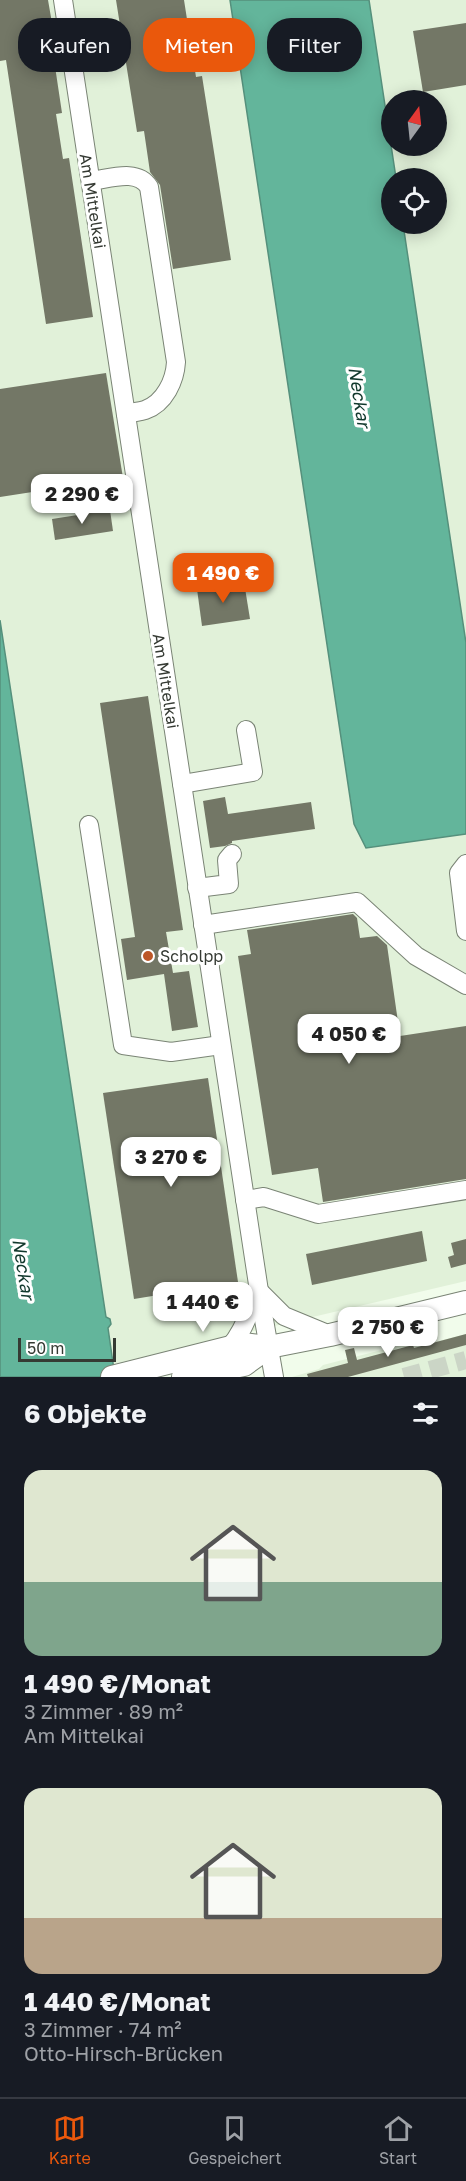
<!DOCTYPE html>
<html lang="de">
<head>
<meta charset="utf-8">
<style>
  body { margin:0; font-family:"Golos Text",sans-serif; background:#242831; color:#f1f3f6; height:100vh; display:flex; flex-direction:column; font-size:22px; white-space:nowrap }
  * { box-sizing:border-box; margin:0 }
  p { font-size:20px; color:#9ea1a6 }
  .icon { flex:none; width:33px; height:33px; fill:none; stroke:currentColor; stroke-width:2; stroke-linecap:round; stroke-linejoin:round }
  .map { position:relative; height:1377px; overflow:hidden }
  .drawer { display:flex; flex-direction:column; background:#171b24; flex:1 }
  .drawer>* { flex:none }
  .guide { position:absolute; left:18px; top:18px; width:430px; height:54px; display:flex; gap:12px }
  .needle { width:39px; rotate:15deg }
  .controls { position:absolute; left:381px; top:90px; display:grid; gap:12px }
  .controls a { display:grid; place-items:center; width:66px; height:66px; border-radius:50%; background:#171b24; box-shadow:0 3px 15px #0003; font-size:30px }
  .scale { position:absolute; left:18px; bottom:15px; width:98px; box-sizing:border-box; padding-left:6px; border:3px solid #353a33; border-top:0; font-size:16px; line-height:21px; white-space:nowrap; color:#353a33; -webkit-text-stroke:4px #fff; paint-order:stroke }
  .price { position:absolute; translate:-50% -51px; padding:0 14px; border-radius:12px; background:#fff; color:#222; font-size:20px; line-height:39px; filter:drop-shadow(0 2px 3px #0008) }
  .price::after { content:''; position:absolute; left:50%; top:36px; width:18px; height:14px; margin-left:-9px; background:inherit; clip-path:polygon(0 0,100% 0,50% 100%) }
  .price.active { background:#ea580c; color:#fff }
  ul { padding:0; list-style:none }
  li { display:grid; align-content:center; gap:12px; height:318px; padding:0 24px }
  li span { display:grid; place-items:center; height:186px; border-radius:18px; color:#555 }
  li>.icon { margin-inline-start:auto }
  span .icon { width:108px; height:108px; fill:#fffc; stroke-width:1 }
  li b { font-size:26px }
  h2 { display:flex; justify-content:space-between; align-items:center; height:72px; padding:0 24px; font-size:26px }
  .pill { padding:0 21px; border-radius:24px; background:#171b24; box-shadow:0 3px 15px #0003; font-size:21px; line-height:54px }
  .pill.active { background:#ea580c; color:#fff }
  .tab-bar { display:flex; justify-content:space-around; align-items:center; height:84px; border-top:2px solid #363941; background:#171b24; font-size:16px; color:#9ea1a6 }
  .tab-bar a { display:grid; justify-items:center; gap:3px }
  .tab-bar .active { color:#ea580c }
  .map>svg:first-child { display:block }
  .built { fill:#e1f1d9; fill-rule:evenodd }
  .water { fill:#63b59b; stroke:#55907c; stroke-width:1.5 }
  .building { fill:#737766 }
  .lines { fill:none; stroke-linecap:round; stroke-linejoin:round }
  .minor-tunnel { stroke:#cbd5c6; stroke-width:18; stroke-dasharray:18 9; stroke-linecap:butt }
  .minor-casing { stroke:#7a8475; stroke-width:20 }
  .major-casing { stroke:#7a8475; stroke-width:24 }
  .minor { stroke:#fff; stroke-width:18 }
  .major { stroke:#fff; stroke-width:22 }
  .poi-dot { fill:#bd5728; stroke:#fff; stroke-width:2 }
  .labels { text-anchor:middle; stroke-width:6; stroke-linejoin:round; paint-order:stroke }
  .street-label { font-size:16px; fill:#353a33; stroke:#fff }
  .poi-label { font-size:16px; fill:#353a33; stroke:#fff; text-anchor:start }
  .water-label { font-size:18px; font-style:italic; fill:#12392d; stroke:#fff }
</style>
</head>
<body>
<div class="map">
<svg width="466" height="1377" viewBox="0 0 466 1377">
  <rect width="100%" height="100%" fill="#f1fceb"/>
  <!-- built -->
  <g class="built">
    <path d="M0,0H230L354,824L367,848L466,834V1281L113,1364L0,620Z"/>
    <path d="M369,0H466V643L403,224H436V178H396ZM392,100H436V146H392Z"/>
    <path d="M466,1334V1377H292L319,1369L323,1365L417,1341L419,1346Z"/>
  </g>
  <!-- water -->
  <g class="water">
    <path d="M230,0H369L396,178H392V224H403L466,643V834L366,848L354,824Z"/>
    <path d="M0,620L106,1317L110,1319L111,1324L108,1328L115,1377H0Z"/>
  </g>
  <!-- building -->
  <g class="building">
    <path d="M0,0H48L57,52L53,53L62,113L56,114L63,159L69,158L93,317L46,324L6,60L0,61Z"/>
    <path d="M116,0H184L196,77L202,76L231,260L173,269L160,185L150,172L144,131L137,132Z"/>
    <path d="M466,23V85L423,92L413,31Z"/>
    <path d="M106,373L123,478L0,497V389Z"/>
    <path d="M110,510L113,531L55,540L52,519Z"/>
    <path d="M244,582L250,619L202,626L197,589Z"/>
    <path d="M148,696L183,930L166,932L173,973L189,971L198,1027L172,1031L164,974L127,980L121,939L135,937L100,703Z"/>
    <path d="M225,797L228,814L311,802L315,829L232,841V843L225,846L210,848L203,801Z"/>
    <path d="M353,914L357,918L360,938L377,936L387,945L400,1036L466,1026V1179L323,1202L318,1168L272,1175L238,956L251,954L247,930Z"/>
    <path d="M208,1078L238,1282L134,1299L103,1093Z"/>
    <path d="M422,1231L427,1261L312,1285L306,1254Z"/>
    <path d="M466,1239V1264L451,1268L448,1257L454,1255L451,1243Z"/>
    <path d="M466,1334V1345L348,1377H308L307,1374L348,1363L345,1350L354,1348L357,1360L413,1345L414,1348Z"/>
  </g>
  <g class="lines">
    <!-- minor-tunnel -->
    <path class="minor-tunnel" d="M404,1377L466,1360"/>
    <!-- minor casing -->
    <g class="minor-casing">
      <g id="minor">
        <path d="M63,0L259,1291L274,1377"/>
        <path d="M91,181C109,179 137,168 149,187L176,362C175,380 165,403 145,410C139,412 132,412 126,414"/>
        <path d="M182,784L253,772L246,730"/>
        <path d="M89,825L123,1045L171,1052L221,1045"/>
        <path d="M466,864L459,873L466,931"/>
        <path d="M197,888L229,884L227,860L232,854"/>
        <path d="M203,925L357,902L416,956L466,985"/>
        <path d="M245,1200L264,1197L318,1214L466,1190"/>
        <path d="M259,1291L284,1316L330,1335"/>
        <path d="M229,1348C244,1331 249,1311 259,1291"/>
      </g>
    </g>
    <!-- major casing -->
    <g class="major-casing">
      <g id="major">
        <path d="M112,1377L243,1344L269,1347L330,1335L466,1302"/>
        <path d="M183,1377L244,1365L269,1347"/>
      </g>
    </g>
    <!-- minor -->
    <use href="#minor" class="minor"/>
    <!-- major -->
    <use href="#major" class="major"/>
  </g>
  <!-- markers -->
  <circle class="poi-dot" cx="148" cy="956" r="6"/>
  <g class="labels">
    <!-- street labels -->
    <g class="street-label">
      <text transform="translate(93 201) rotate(81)" y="6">Am Mittelkai</text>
      <text transform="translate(166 681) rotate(81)" y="6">Am Mittelkai</text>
    </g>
    <!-- poi labels -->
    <g class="poi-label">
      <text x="160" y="962">Scholpp</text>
    </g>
    <!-- water labels -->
    <g class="water-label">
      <text transform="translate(359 397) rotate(81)" y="6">Neckar</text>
      <text transform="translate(23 1269) rotate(81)" y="6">Neckar</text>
    </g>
  </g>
</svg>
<div class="controls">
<a><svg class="needle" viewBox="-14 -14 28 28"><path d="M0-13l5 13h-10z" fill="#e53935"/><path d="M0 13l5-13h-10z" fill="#9ea1a6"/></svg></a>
<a><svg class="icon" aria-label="locate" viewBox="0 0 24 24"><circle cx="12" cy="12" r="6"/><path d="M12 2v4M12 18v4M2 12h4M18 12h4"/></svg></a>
</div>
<div class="scale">50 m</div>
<b class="price" style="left:82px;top:525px">2 290 €</b>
<b class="price active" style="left:223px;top:604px">1 490 €</b>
<b class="price" style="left:349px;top:1065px">4 050 €</b>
<b class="price" style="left:171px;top:1188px">3 270 €</b>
<b class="price" style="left:203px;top:1333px">1 440 €</b>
<b class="price" style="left:388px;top:1358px">2 750 €</b>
<div class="guide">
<a class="pill">Kaufen</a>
<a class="pill active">Mieten</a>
<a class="pill">Filter</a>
</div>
</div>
<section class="drawer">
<h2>6 Objekte<svg class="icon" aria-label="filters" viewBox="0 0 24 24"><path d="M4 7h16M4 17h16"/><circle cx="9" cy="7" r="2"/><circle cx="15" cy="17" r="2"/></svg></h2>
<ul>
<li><span style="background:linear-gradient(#dfe7d0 60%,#7fa58c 0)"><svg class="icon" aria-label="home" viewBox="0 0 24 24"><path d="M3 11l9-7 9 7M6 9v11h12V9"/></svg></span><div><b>1 490 €/Monat</b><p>3 Zimmer · 89 m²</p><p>Am Mittelkai</p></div></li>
<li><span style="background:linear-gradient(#dfe7d0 70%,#b9a48a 0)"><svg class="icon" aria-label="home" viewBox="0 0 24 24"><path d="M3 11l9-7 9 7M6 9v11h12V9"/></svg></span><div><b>1 440 €/Monat</b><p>3 Zimmer · 74 m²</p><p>Otto-Hirsch-Brücken</p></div></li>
</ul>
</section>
<nav class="tab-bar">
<a class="active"><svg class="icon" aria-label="map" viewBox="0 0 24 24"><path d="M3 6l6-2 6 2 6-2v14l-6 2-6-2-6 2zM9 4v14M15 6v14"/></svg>Karte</a>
<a><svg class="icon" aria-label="saved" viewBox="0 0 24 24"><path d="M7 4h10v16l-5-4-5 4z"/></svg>Gespeichert</a>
<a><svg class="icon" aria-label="home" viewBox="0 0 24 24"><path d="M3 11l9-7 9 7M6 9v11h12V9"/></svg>Start</a>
</nav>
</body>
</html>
